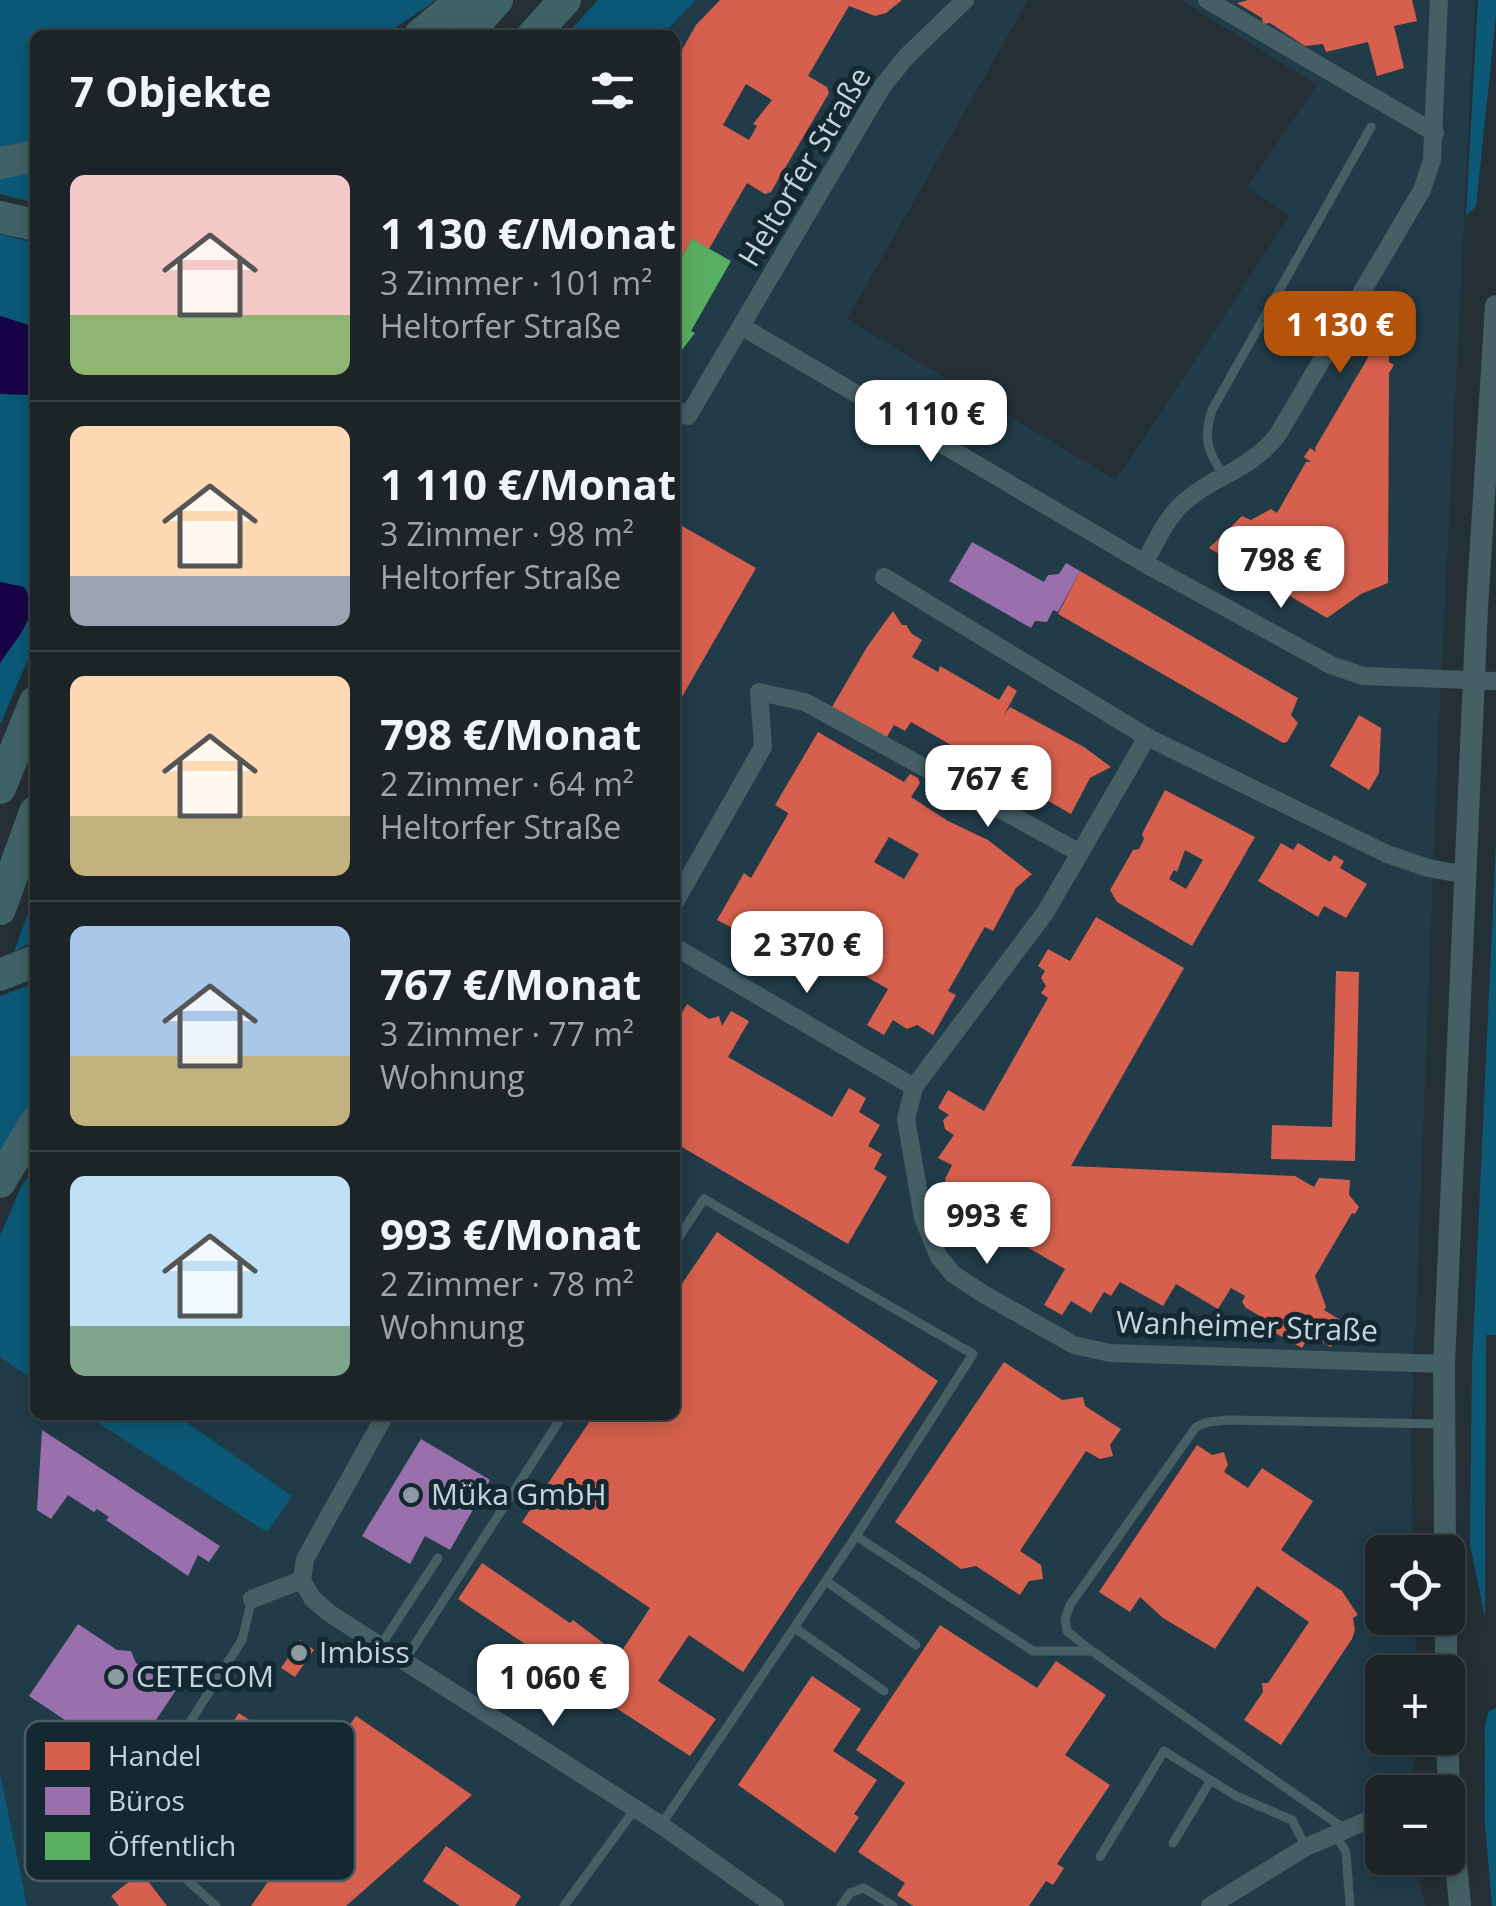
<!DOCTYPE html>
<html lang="de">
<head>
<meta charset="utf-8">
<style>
  body { margin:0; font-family:"Open Sans",sans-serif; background:#252c30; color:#f1f3f6; height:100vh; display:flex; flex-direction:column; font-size:38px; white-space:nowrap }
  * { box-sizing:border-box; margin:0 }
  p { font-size:32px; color:#a0a4a8 }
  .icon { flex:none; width:55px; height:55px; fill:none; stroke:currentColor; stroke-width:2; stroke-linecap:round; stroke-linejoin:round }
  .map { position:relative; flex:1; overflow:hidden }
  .details { position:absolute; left:30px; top:30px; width:650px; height:1390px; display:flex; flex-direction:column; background:#1c2428; border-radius:15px; box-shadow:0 5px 25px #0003,0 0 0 2px #3a4145 }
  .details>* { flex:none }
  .controls { position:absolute; left:1365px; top:1535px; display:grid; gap:20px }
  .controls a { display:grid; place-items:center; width:100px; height:100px; border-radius:15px; background:#1c2428; box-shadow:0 5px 25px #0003,0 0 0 2px #3a4145; font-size:50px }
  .price { position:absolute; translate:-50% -85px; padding:0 22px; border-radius:20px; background:#fff; color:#222; font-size:32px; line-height:65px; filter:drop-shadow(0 2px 5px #0008) }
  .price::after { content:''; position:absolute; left:50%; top:60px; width:30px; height:22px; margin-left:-15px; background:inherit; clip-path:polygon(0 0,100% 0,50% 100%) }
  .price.current { background:#b45309; color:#fff }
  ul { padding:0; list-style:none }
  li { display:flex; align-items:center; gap:30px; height:250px; padding:0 40px }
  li+li { border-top:2px solid #3a4145 }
  li span { display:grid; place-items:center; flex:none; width:280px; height:200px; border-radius:15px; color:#555 }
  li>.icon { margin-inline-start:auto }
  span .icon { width:120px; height:120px; fill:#fffc; stroke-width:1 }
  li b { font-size:42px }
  h2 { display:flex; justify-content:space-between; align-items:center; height:120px; padding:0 40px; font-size:42px }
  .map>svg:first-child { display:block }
  .built { fill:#213b48 }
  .green { fill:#0b5977 }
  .water { fill:#170448 }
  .shops { fill:#d6604d; fill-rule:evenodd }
  .offices { fill:#9970ab }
  .public { fill:#5aae61 }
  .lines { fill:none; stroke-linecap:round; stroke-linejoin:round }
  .service { stroke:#456065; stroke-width:9 }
  .minor { stroke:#456065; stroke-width:18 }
  .tertiary { stroke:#456065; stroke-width:22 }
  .motorway { stroke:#406367; stroke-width:32 }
  .poi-dot { fill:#8e9aa1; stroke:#142832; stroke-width:4 }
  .labels { text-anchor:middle; stroke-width:10; stroke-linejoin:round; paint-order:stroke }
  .street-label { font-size:30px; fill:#c7d3da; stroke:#142832 }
  .poi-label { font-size:30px; fill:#c7d3da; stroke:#142832; text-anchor:start }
  .key { fill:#142832; stroke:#4a5b64; stroke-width:2.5 }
  .key-label { font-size:28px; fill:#c7d3da }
</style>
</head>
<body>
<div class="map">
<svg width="1496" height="1906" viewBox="0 0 1496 1906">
  <rect width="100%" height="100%" fill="#253036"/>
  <!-- built -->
  <path class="built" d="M696,0H1028L847,319L1116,480L1290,216L1247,188L1317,85L1180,0H1475L1439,720L1411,1440L1413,1552H1382V1618H1415L1416,1672H1382V1738H1416L1410,1792H1382V1858H1413L1425,1906H27L0,1772V1336L35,1248V1415H675V35H662Z"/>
  <!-- green -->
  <g class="green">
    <path d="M0,0H436L385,35H35V141L0,148Z"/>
    <path d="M598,0H696L662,35H566Z"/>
    <path d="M1478,0H1496V15L1476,206L1466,216Z"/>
    <path d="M35,165V203L0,194V172Z"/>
    <path d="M0,234L35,243V327L0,316Z"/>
    <path d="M0,394L35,395V642L0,725V663L31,616L24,587L0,582Z"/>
    <path d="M1496,842V1335H1486L1485,1617L1470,1545L1472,1365Z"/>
    <path d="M35,893V940L14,952Z"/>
    <path d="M35,983V1102L0,1160V996Z"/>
    <path d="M35,1166V1381L0,1357V1236L20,1189Z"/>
    <path d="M86,1415H176L292,1496L267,1532Z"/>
    <path d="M1496,1708V1906H1492L1485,1824V1726L1489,1711Z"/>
    <path d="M0,1772L27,1906H0Z"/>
  </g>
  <!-- water -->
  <g class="water">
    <path d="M0,316L35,327V395L0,394Z"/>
    <path d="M0,582L24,587C43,614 15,640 0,663Z"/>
  </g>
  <!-- shops -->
  <g class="shops">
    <path d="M720,0H902L886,13L875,16L849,6L808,76L827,87L829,93L771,192L765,194L747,183L709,249L692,239L675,268V62L696,25ZM746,84L772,100L753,124L757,126L749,140L723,125Z"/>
    <path d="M1248,0H1412L1417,21L1394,26L1404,68L1377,76L1368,42L1326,52L1323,44L1305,46L1270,23L1263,24L1262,18L1237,3Z"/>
    <path d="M1390,320L1389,362L1394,365L1389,373L1388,583L1361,594L1327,618L1209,548L1242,516L1251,520L1271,509L1277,513L1306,462H1311L1304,457L1310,448L1316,452L1315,448Z"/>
    <path d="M675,522L756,568L675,709Z"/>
    <path d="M1080,571L1298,698L1291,715L1298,723L1287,742L1283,743L1058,614Z"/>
    <path d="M893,611L902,625H906L912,634L922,640L912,657L938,672L940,666L999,700L1008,685L1017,691L1004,715L1010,707L1084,747L1111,767L1090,778L1071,814L911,722L905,731L894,725L886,738L832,707L867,647Z"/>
    <path d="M1359,715L1381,728L1379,773L1369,790L1330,766Z"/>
    <path d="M818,732L904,782L910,774L918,778L920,783L911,797L948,821L988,840L1032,874L1016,888L993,931L985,927L983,930L948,991L956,995L933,1035L917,1025L907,1029L893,1020L884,1035L867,1025L888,989L783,929L762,965L745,955L754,939L717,920L744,873L751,878L787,816L788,813L775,805ZM889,837L919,854L904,879L874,862Z"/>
    <path d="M1165,790L1255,837L1192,946L1117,902L1110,890L1133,850L1139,849L1144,839L1142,834ZM1185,850L1203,860L1186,889L1169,879L1174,870L1177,872Z"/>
    <path d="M1281,843L1293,850L1298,843L1330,862L1334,855L1344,861L1340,868L1367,884L1346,918L1324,906L1318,917L1258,881Z"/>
    <path d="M1096,917L1184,968L1071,1166L1295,1176L1314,1187L1319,1178L1350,1180L1349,1195L1359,1207L1355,1214L1352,1213L1315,1276L1326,1307L1324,1310L1345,1323L1331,1347L1310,1334L1302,1348L1263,1326L1267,1320L1246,1308L1242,1302L1245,1296L1231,1288L1218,1309L1176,1284L1163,1306L1120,1282L1111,1296L1104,1292L1091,1313L1071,1301L1062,1315L1044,1305L1065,1269L982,1221L970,1243L945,1229L954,1212L945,1179L952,1165L938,1158L954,1135L945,1129L943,1120L949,1115L938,1108L948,1090L984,1111L1048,998L1041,993L1046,986L1041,978L1045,971L1038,966L1048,949L1070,961Z"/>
    <path d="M1336,971L1359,972L1355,1161L1271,1159L1272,1125L1332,1127Z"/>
    <path d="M687,1004L709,1019L719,1016L722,1026L731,1011L749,1021L728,1057L832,1117L849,1088L866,1098L859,1112L880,1125L868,1146L882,1154L874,1169L887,1177L848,1244L675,1143V1025Z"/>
    <path d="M717,1232L938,1381L743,1672L689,1635L658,1681L716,1719L690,1756L562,1673L564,1670L458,1599L482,1563L570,1623L573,1620L619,1655L650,1608L522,1522L594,1415H675V1294Z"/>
    <path d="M1004,1362L1062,1400L1083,1397L1085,1406L1121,1429L1110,1445L1113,1456L1100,1459L1086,1451L1020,1551L1041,1565L1043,1579L1029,1581L1020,1595L976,1566L961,1569L895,1522Z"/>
    <path d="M1197,1445L1212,1455L1224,1452L1228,1465L1224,1472L1248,1488L1262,1468L1313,1501L1281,1550L1342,1591L1358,1615L1353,1618L1355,1630L1352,1639L1281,1745L1244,1720L1263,1692L1262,1683H1268L1309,1622L1257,1586L1215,1649L1163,1618L1140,1597L1130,1612L1099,1592Z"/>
    <path d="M940,1625L1037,1688L1056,1661L1106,1695L1065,1755L1110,1785L1057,1864L1064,1868L1053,1885L1046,1881L1029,1906H913L897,1895L905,1883L858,1852L905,1783L856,1750Z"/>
    <path d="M300,1640L314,1650L295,1677L281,1668Z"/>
    <path d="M812,1676L861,1709L833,1751L877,1780L854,1814L859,1817L835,1853L738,1785Z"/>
    <path d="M239,1713L338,1780L346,1767L328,1755L356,1716L472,1795L346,1906H251L310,1821L211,1755Z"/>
    <path d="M446,1846L521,1896L515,1906H460L423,1881Z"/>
    <path d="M141,1872L167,1906H119L111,1896Z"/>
  </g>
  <!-- offices -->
  <g class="offices">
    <path d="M972,542L1044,582L1048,575L1059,574L1066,563L1080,571L1058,612L1053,610L1047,622L1035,621L1031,628L949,581Z"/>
    <path d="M42,1430L220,1546L209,1562L198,1555L188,1576L106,1520L109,1517L97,1509L94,1512L68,1495L51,1519L37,1510Z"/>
    <path d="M421,1439L490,1480L450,1550L425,1536L410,1564L362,1536Z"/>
    <path d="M78,1624L117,1650L131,1651L136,1663L176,1690L128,1762L29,1696Z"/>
  </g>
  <!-- public -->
  <path class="public" d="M692,239L731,261L691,331L695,333L675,359V268Z"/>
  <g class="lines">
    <!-- service -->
    <g class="service">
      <path d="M1224,475C1207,452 1203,438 1212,410L1371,127"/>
      <path d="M856,1536L1033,1651H1092L1343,1828"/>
      <path d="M826,1581L916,1645"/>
      <path d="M795,1628L884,1691"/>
      <path d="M381,1645L438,1558"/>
      <path d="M1090,1650L1067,1631L1065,1619L1070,1605L1196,1427L1208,1422L1229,1420L1442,1424"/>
      <path d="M405,1660L563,1415"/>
      <path d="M125,1824L216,1906"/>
      <path d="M661,1825L856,1536L973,1354L704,1199L675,1243"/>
      <path d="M1335,1834L1346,1852L1350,1906"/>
      <path d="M1173,1843L1211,1780"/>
      <path d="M107,1853L242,1640L252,1599"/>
      <path d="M1100,1857L1164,1751L1236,1796L1292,1820L1306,1847"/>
      <path d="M564,1906L635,1809"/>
      <path d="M841,1906L850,1893L864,1888L893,1906"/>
    </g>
    <!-- minor -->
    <g class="minor">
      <path d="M1207,0L1435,133"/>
      <path d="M741,326L1144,563L1331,665L1363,676L1496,681"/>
      <path d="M675,409L688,416L882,87L906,57L965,0"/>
      <path d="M1144,563C1156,543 1165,520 1182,504C1212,476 1246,473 1277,436L1422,190L1432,160L1439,0"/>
      <path d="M884,577L1147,737L1387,854L1428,868L1466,875"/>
      <path d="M1080,853L1045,913L914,1087L906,1119L923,1218L939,1257L953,1274L985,1295L1074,1345L1110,1353L1444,1364"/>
      <path d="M675,902L763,747L759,692L805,702L1080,853L1147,737"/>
      <path d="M675,947L914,1087"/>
      <path d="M385,1415L305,1559L302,1580L312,1598L329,1613L661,1825L775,1906"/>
      <path d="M252,1599L302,1580"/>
      <path d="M1210,1906L1306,1847L1382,1814"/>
    </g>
    <!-- tertiary -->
    <g class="tertiary">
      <path d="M1445,1552L1444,1364L1477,608L1496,306"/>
      <path d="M1446,1618V1672"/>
      <path d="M1447,1738L1449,1788L1460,1906"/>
    </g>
    <!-- motorway -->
    <g class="motorway">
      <path d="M420,35L462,0"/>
      <path d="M466,35L497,0"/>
      <path d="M533,35L565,0"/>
      <path d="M0,163L35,156"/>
      <path d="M0,217L35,225"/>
      <path d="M0,788L35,702"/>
      <path d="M0,909L35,812"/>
      <path d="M0,975L35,961"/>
      <path d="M0,1182L35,1123"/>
    </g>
  </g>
  <!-- markers -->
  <g class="poi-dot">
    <circle cx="411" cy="1495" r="10"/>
    <circle cx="299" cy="1653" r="10"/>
    <circle cx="116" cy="1677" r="10"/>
  </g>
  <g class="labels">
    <!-- street labels -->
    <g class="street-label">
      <text transform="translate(805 167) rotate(-59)" y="10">Heltorfer Straße</text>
      <text transform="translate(1247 1327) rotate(2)" y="10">Wanheimer Straße</text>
    </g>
    <!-- poi labels -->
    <g class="poi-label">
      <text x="431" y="1505">Müka GmbH</text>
      <text x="319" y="1663">Imbiss</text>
      <text x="136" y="1687">CETECOM</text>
    </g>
  </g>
  <!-- legend -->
  <rect x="25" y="1721" width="330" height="160" rx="15" class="key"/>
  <rect x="45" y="1742" width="45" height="28" fill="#d6604d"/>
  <rect x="45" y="1787" width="45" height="28" fill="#9970ab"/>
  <rect x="45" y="1832" width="45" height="28" fill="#5aae61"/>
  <g class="key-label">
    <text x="108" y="1766">Handel</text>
    <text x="108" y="1811">Büros</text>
    <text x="108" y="1856">Öffentlich</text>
  </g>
</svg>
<div class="controls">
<a><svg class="icon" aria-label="locate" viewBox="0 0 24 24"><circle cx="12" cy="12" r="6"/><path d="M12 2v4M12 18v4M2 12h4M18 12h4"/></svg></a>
<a>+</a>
<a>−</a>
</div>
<b class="price current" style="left:1340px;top:376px">1 130 €</b>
<b class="price" style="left:931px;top:465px">1 110 €</b>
<b class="price" style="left:1281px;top:611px">798 €</b>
<b class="price" style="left:988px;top:830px">767 €</b>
<b class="price" style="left:807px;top:996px">2 370 €</b>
<b class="price" style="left:987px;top:1267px">993 €</b>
<b class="price" style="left:553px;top:1729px">1 060 €</b>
<section class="details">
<h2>7 Objekte<svg class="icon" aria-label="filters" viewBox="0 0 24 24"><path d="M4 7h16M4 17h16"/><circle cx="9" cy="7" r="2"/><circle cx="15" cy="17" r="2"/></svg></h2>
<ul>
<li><span style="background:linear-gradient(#f6c9c9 70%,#8fb573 0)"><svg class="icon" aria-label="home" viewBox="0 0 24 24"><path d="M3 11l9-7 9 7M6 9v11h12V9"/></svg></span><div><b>1 130 €/Monat</b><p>3 Zimmer · 101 m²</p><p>Heltorfer Straße</p></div></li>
<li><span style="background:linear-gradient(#ffd9b3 75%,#9aa5b1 0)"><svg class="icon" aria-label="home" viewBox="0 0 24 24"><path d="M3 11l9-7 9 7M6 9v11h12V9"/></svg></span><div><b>1 110 €/Monat</b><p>3 Zimmer · 98 m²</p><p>Heltorfer Straße</p></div></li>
<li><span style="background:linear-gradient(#ffd9b3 70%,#c2b280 0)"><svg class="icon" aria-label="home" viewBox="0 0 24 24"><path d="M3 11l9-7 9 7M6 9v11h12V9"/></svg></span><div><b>798 €/Monat</b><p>2 Zimmer · 64 m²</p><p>Heltorfer Straße</p></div></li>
<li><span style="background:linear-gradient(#a9c7e8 65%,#c2b280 0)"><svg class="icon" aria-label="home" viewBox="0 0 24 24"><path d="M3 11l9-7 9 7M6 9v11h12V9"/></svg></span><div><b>767 €/Monat</b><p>3 Zimmer · 77 m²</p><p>Wohnung</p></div></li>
<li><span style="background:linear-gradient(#bfe0f5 75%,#7fa58c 0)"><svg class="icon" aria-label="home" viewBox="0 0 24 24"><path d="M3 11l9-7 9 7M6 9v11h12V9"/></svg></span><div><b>993 €/Monat</b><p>2 Zimmer · 78 m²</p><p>Wohnung</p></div></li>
</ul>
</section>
</div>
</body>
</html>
